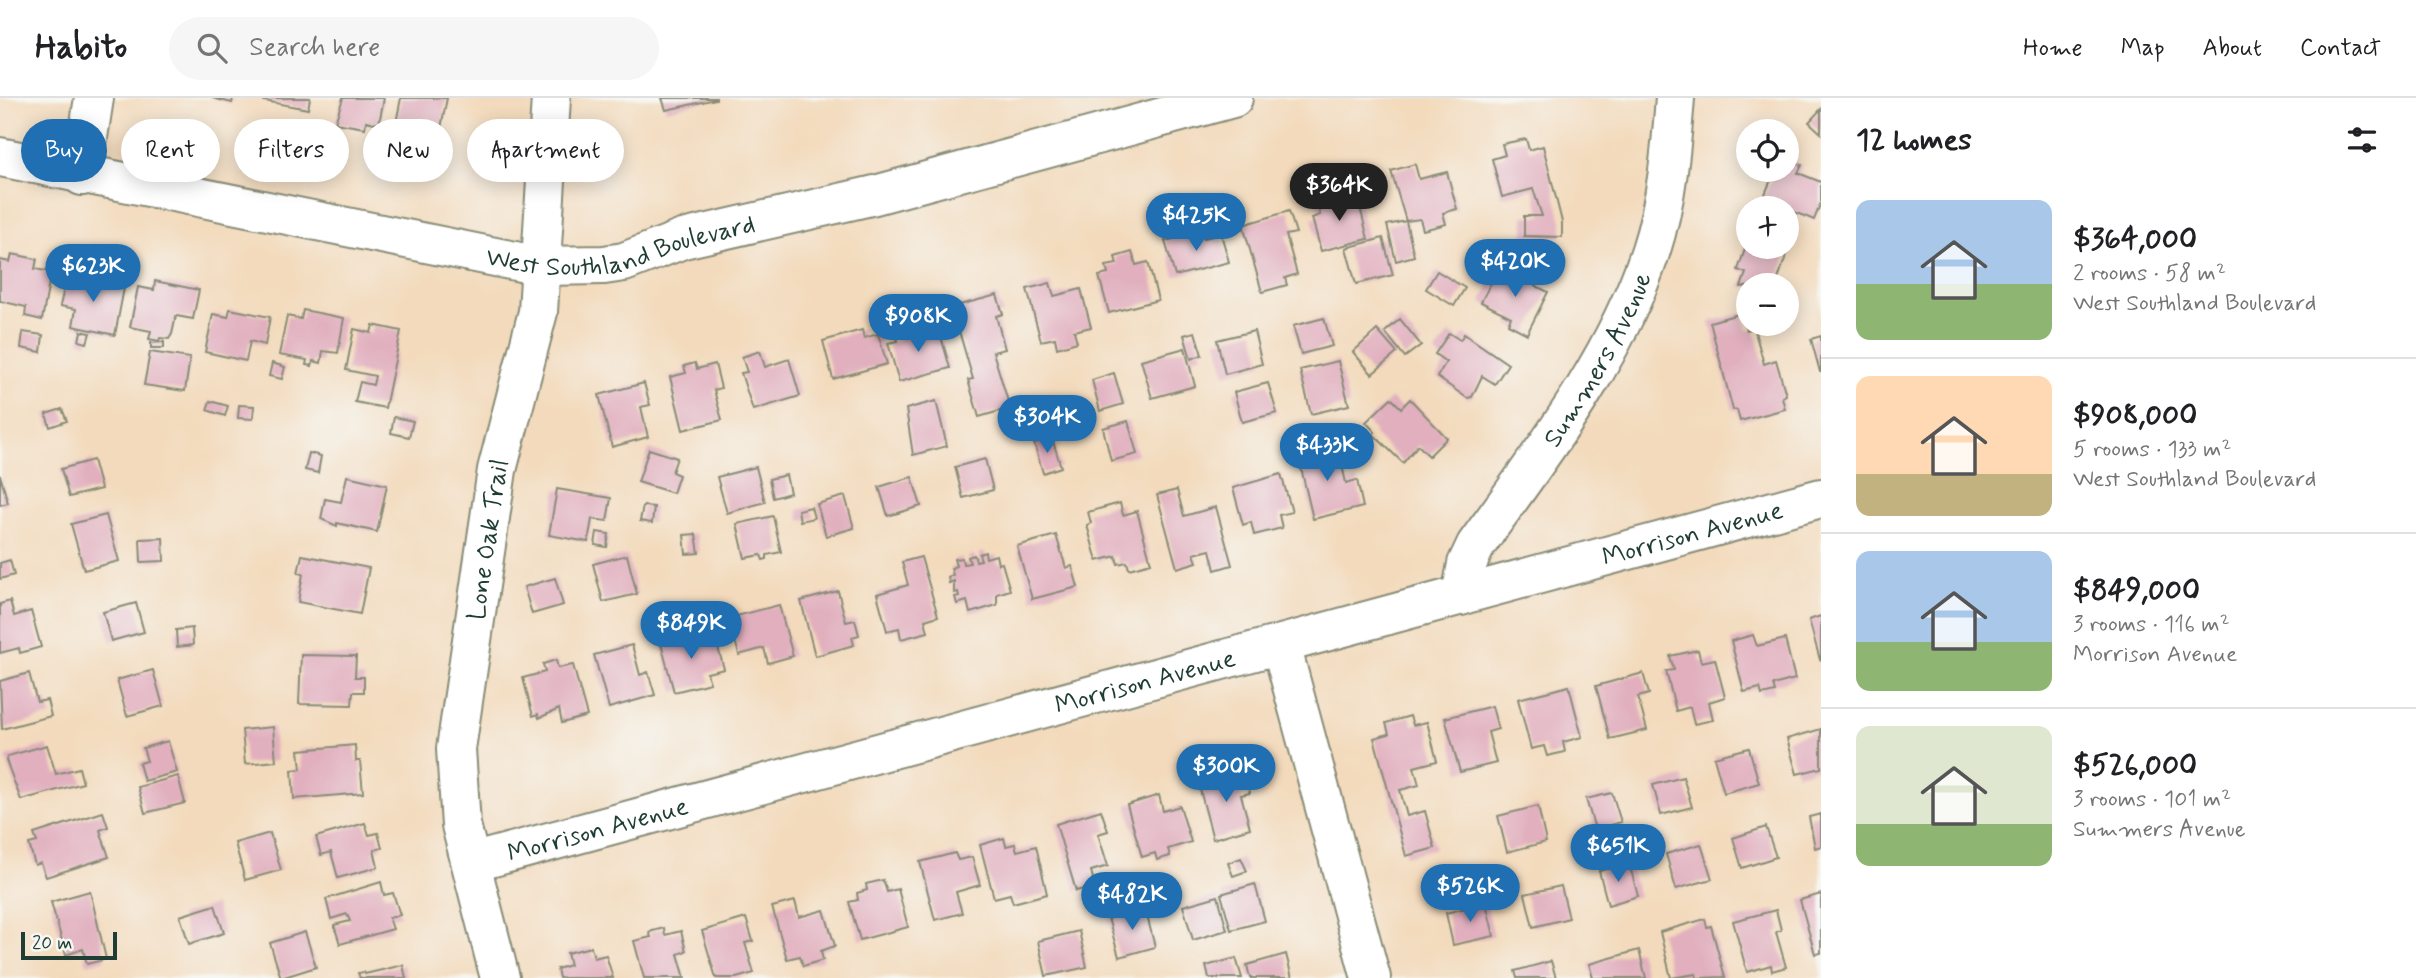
<!DOCTYPE html>
<html lang="en">
<head>
<meta charset="utf-8">
<style>
  body { margin:0; font-family:Mynerve,sans-serif; background:#f6f6f6; color:#202124; height:100vh; display:flex; flex-direction:column; font-size:26px; white-space:nowrap }
  * { box-sizing:border-box; margin:0 }
  p { font-size:23px; color:#757577 }
  .icon { flex:none; width:38px; height:38px; fill:none; stroke:currentColor; stroke-width:2; stroke-linecap:round; stroke-linejoin:round }
  .map { position:relative; flex:1; overflow:hidden }
  .sheet { display:flex; flex-direction:column; background:#fff; width:595px }
  .sheet>* { flex:none }
  .top-card { position:absolute; left:21px; top:21px; width:665px; height:63px; display:flex; gap:14px }
  .tools { position:absolute; left:1736px; top:21px; display:grid; gap:14px }
  .tools a { display:grid; place-items:center; width:63px; height:63px; border-radius:50%; background:#fff; box-shadow:0 4px 18px #0003; font-size:35px }
  .scale { position:absolute; left:21px; bottom:18px; width:96px; box-sizing:border-box; padding-left:7px; border:4px solid #1f3d34; border-top:0; font-size:19px; line-height:24px; white-space:nowrap; color:#1f3d34; -webkit-text-stroke:5px #f6f6f2; paint-order:stroke }
  .price { position:absolute; translate:-50% -60px; padding:0 16px; border-radius:24px; background:#1f6fb2; color:#fff; font-size:23px; line-height:46px; filter:drop-shadow(0 2px 4px #0008) }
  .price::after { content:''; position:absolute; left:50%; top:42px; width:21px; height:16px; margin-left:-10px; background:inherit; clip-path:polygon(0 0,100% 0,50% 100%) }
  .price.active { background:#222; color:#fff }
  ul { padding:0; list-style:none }
  li { display:flex; align-items:center; gap:21px; height:175px; padding:0 35px }
  li+li { border-top:2px solid #e0e0e0 }
  li span { display:grid; place-items:center; flex:none; width:196px; height:140px; border-radius:14px; color:#555 }
  li>.icon { margin-inline-start:auto }
  span .icon { width:84px; height:84px; fill:#fffc; stroke-width:1 }
  li b { font-size:30px }
  h2 { display:flex; justify-content:space-between; align-items:center; height:84px; padding:0 35px; font-size:30px }
  .chip { padding:0 24px; border-radius:32px; background:#fff; box-shadow:0 4px 18px #0003; font-size:24px; line-height:63px }
  .chip.active { background:#1f6fb2; color:#fff }
  header { display:flex; align-items:center; gap:42px; box-sizing:border-box; height:98px; padding:0 35px; background:#fff; border-bottom:2px solid #e0e0e0 }
  header strong { font-size:33px }
  nav { display:flex; gap:38px; margin-inline-start:auto; font-size:24px }
  .search { width:490px; height:63px; background:#f6f6f6; display:flex; align-items:center; gap:18px; box-sizing:border-box; padding:0 24px; border-radius:38px; color:#757577; font-size:26px }
  main { display:flex; flex:1; min-height:0 }
  .map>svg:first-child { display:block }
  .building { fill:#e1afbe }
  .lines { fill:none; stroke-linecap:round; stroke-linejoin:round }
  .minor-casing { stroke:#898c78; stroke-width:42 }
  .minor { stroke:#fff; stroke-width:38 }
  .labels { text-anchor:middle; stroke-width:5; stroke-linejoin:round; paint-order:stroke }
  .street-label { font-size:26px; fill:#1f3d34; stroke:#f6f6f2 }
</style>
</head>
<body>
<header>
<strong>Habito</strong>
<div class="search"><svg class="icon" aria-label="search" viewBox="0 0 24 24"><circle cx="10" cy="10" r="6"/><path d="M15 15l6 6"/></svg>Search here</div>
<nav><a>Home</a><a>Map</a><a>About</a><a>Contact</a></nav>
</header>
<main>
<div class="map">
<svg width="1821" height="880" viewBox="0 0 1821 880">
  <rect width="100%" height="100%" fill="#f6f6f2"/>
  <filter id="ink" filterUnits="userSpaceOnUse"><feTurbulence type="fractalNoise" baseFrequency=".0143" numOctaves="2"/><feDisplacementMap in="SourceGraphic" scale="14" xChannelSelector="R" yChannelSelector="G"/><feConvolveMatrix kernelMatrix="1 2 1 2 8 2 1 2 1" color-interpolation-filters="sRGB"/></filter>
  <filter id="wash" filterUnits="userSpaceOnUse"><feTurbulence type="fractalNoise" baseFrequency=".00686" numOctaves="4" result="noise"/><feDisplacementMap in="SourceGraphic" scale="28" xChannelSelector="R" yChannelSelector="G"/><feGaussianBlur stdDeviation="1.57" result="paint"/><feColorMatrix in="noise" values="0 0 0 0 0 0 0 0 0 0 0 0 0 0 0 0 0 1.4 0 .05"/><feComposite in="paint" operator="in"/></filter>
  <g filter="url(#wash)">
    <rect width="100%" height="100%" fill="#f3dabc"/>
    <g id="blocks">
      <!-- building -->
      <g class="building">
        <path d="M212,0H233L232,5Z"/>
        <path d="M264,0H310L308,11L264,3Z"/>
        <path d="M343,0H384L379,26L366,23L365,30L335,25Z"/>
        <path d="M401,0H447L439,40L395,30Z"/>
        <path d="M662,0H716V1L666,12Z"/>
        <path d="M1821,11V35L1809,24Z"/>
        <path d="M1526,41L1529,52L1543,48L1562,124V139L1524,138V118H1542L1533,91L1502,99L1492,61L1505,57L1502,46Z"/>
        <path d="M1787,62L1802,67L1798,75L1821,84V104L1814,122L1763,101L1775,72H1787Z"/>
        <path d="M1415,66L1419,81L1447,74L1457,111L1443,115L1446,126L1423,132L1420,121L1406,123L1391,73Z"/>
        <path d="M1344,95L1347,108L1359,105L1368,141L1321,153L1312,120L1320,117L1316,103Z"/>
        <path d="M1289,113L1296,135L1286,137L1297,176L1285,180L1287,187L1262,194L1243,127Z"/>
        <path d="M1406,123L1414,158L1396,163L1387,127Z"/>
        <path d="M1202,134L1204,140L1221,136L1229,164L1175,178L1165,143Z"/>
        <path d="M1383,140L1393,177L1356,186L1346,150Z"/>
        <path d="M1748,142V149H1789L1776,187L1741,189L1746,175L1738,172Z"/>
        <path d="M1132,154L1136,167L1148,164L1158,202L1109,215L1099,178L1108,176L1106,168L1117,166L1115,159Z"/>
        <path d="M12,156L37,161L35,171L51,174L42,222L25,218L26,209L0,203V162L10,164Z"/>
        <path d="M1499,169L1548,194L1527,236L1508,226L1511,219L1481,204Z"/>
        <path d="M1437,173L1465,190L1454,208L1426,191Z"/>
        <path d="M67,178L124,190L115,237L73,228L76,211L60,208Z"/>
        <path d="M155,183L199,192L193,221L176,218L172,236L169,241L160,240L159,243L149,241L151,233L130,229L138,189L154,192Z"/>
        <path d="M1050,185L1054,198L1081,191L1091,229L1074,233L1077,244L1057,250L1055,240L1041,243L1027,191Z"/>
        <path d="M997,197L1003,216L996,218L1005,251L993,254L1010,310L979,319L968,282L973,281L952,209Z"/>
        <path d="M230,211L270,219L265,247L250,243L246,263L205,254L213,216L228,219Z"/>
        <path d="M303,212L344,220L338,255L323,253L321,265L313,263L312,268L306,267L307,262L279,257L287,218L301,221Z"/>
        <path d="M1742,215L1747,232L1754,230L1764,266L1776,262L1786,297L1782,299L1785,311L1740,323L1737,312H1733L1710,224Z"/>
        <path d="M1324,220L1332,248L1301,256L1293,228Z"/>
        <path d="M1400,221L1421,247L1405,259L1385,234Z"/>
        <path d="M373,227L401,233L385,310L355,304L360,284L373,287L375,278L346,272L354,231L371,235Z"/>
        <path d="M923,228L926,239L940,235L950,270L899,284L888,245L898,243L896,235Z"/>
        <path d="M862,232L864,240L878,236L887,266L833,281L823,243Z"/>
        <path d="M1377,232L1397,255L1372,276L1353,254Z"/>
        <path d="M81,233L90,235L87,245L79,243Z"/>
        <path d="M1254,233L1262,266L1225,276L1217,242Z"/>
        <path d="M23,234L43,237L41,254L21,250Z"/>
        <path d="M1195,234L1202,257L1191,261L1184,237Z"/>
        <path d="M1449,235L1460,242L1464,236L1508,266L1495,286L1482,278L1472,299L1467,300L1437,279L1446,264L1435,256Z"/>
        <path d="M1821,238V274H1820L1811,241Z"/>
        <path d="M164,244V250H151V245Z"/>
        <path d="M1185,250L1195,288L1152,300L1141,262Z"/>
        <path d="M760,253L765,269L789,261L800,298L753,312L741,275L747,274L742,259Z"/>
        <path d="M150,254L190,260L185,293L144,287Z"/>
        <path d="M1338,263L1349,307L1311,316L1300,272Z"/>
        <path d="M272,265L285,269L282,281L269,278Z"/>
        <path d="M695,265L697,271L715,266L721,290L714,292L722,322L683,332L670,279L686,275L684,268Z"/>
        <path d="M1114,275L1123,306L1100,313L1092,282Z"/>
        <path d="M644,285L650,307L641,309L648,339L612,349L599,297Z"/>
        <path d="M1268,285L1277,315L1242,324L1234,294Z"/>
        <path d="M1391,300L1401,310L1410,301L1447,340L1429,358L1418,347L1403,365L1373,336L1375,334L1366,324Z"/>
        <path d="M210,303L228,308L225,318L207,312Z"/>
        <path d="M936,303L947,348L913,357L906,311Z"/>
        <path d="M239,307L254,308L253,321L238,320Z"/>
        <path d="M62,311L67,323L50,329L46,316Z"/>
        <path d="M394,319L413,323L409,339L391,335Z"/>
        <path d="M1128,323L1137,356L1111,363L1103,330Z"/>
        <path d="M1052,340L1061,369L1043,375L1034,345Z"/>
        <path d="M1319,343L1324,362L1340,358L1346,385L1357,382L1363,409L1313,421L1296,349Z"/>
        <path d="M649,351L677,360L672,374L679,377L673,395L638,384Z"/>
        <path d="M309,355L321,358L318,375L305,372Z"/>
        <path d="M985,361L993,392L963,400L955,369Z"/>
        <path d="M93,362L101,391L69,399L61,371Z"/>
        <path d="M756,369L765,404L727,415L717,379Z"/>
        <path d="M1281,376L1292,414L1279,417L1282,430L1254,437L1251,424L1243,427L1233,390Z"/>
        <path d="M0,377L8,405L0,407Z"/>
        <path d="M786,377L790,395L773,400L769,381Z"/>
        <path d="M347,378L387,387L377,434L337,425V428L321,421L325,401L341,404Z"/>
        <path d="M912,379L921,408L888,418L879,389Z"/>
        <path d="M557,391L611,400L607,423L592,421L588,444L549,437Z"/>
        <path d="M1177,392L1184,418L1216,409L1232,467L1215,472L1210,452L1194,456L1197,464L1177,470L1157,397Z"/>
        <path d="M845,398L854,430L826,438L817,406Z"/>
        <path d="M1120,405L1123,417L1137,413L1151,465L1129,471L1127,464L1118,466L1116,458L1097,463L1087,427L1091,425L1088,414Z"/>
        <path d="M643,408L654,409L652,425L640,423Z"/>
        <path d="M811,409L814,420L800,423L798,412Z"/>
        <path d="M106,417L119,463L84,472L71,426Z"/>
        <path d="M773,418L781,454L767,457V461L763,462L761,457L745,460L737,426Z"/>
        <path d="M597,434L609,436L607,449L595,447Z"/>
        <path d="M696,436L699,455L686,456L684,437Z"/>
        <path d="M1056,437L1066,470L1072,468L1078,489L1032,501L1017,448Z"/>
        <path d="M163,440L164,463L141,464L140,441Z"/>
        <path d="M985,454L986,460L996,457L998,466L1002,465L1010,492L997,496V507L970,515L967,503L957,506L955,499L959,498L958,494L954,495V483L949,485L948,479L953,477L951,470L956,468L954,461L962,460L963,466L970,465L968,459L974,457L976,463L981,462L979,456Z"/>
        <path d="M302,457L369,470L360,516L298,504L303,476L298,475Z"/>
        <path d="M627,457L637,496L603,504L593,466Z"/>
        <path d="M921,459L938,518L925,522L928,534L901,541L899,530L887,533L877,496L908,487L902,464Z"/>
        <path d="M10,462L14,477L0,481V465Z"/>
        <path d="M555,480L563,507L532,516L524,489Z"/>
        <path d="M838,493L846,524L855,522L859,537L852,539L854,547L815,558L801,503Z"/>
        <path d="M10,503L14,518L31,513L41,549L20,555L19,550L0,555V506Z"/>
        <path d="M136,505L144,534L111,543L103,514Z"/>
        <path d="M779,507L793,558L768,565L764,550L739,557L729,520Z"/>
        <path d="M1821,518V562H1820L1809,522Z"/>
        <path d="M192,530L193,547L177,549L176,532Z"/>
        <path d="M687,535L690,546L715,539L724,571L707,575L710,585L674,594L660,542Z"/>
        <path d="M1753,537L1757,548L1785,541L1795,581L1773,587L1775,594L1762,597L1760,590L1744,594L1731,543Z"/>
        <path d="M632,547L640,577L648,574L655,597L609,610L594,557Z"/>
        <path d="M1698,552L1701,564L1715,561L1725,599L1709,604L1713,622L1694,626L1690,609L1676,613L1666,573L1674,572L1670,558Z"/>
        <path d="M301,557L356,558L355,579H364V594H353L352,607L299,606Z"/>
        <path d="M556,562L558,570L573,567L587,618L562,625L559,611L539,620L538,616L533,618L523,580L545,574L543,566Z"/>
        <path d="M153,572L163,608L127,618L117,582Z"/>
        <path d="M29,575L37,604L47,602L51,618L2,631L0,583Z"/>
        <path d="M1643,575L1649,596L1638,599L1647,632L1610,641L1596,588Z"/>
        <path d="M1569,588L1582,639L1563,644L1565,654L1547,658L1544,648L1531,651L1518,601Z"/>
        <path d="M1492,608L1498,631L1488,634L1496,665L1460,674L1445,620Z"/>
        <path d="M1410,618L1413,627L1427,624L1437,663L1414,669L1419,687L1400,692L1407,718L1425,713L1435,750L1406,758L1374,640L1389,636L1386,625Z"/>
        <path d="M273,629L276,663L245,666L242,632Z"/>
        <path d="M1821,631V670L1797,676L1787,641Z"/>
        <path d="M168,643L177,674L144,683L139,665L147,663L143,650Z"/>
        <path d="M47,647L56,676L79,670L83,685L21,702L6,662L8,658Z"/>
        <path d="M355,647L356,663H360L363,695L294,701L292,672L301,671L299,652Z"/>
        <path d="M1749,650L1759,685L1724,695L1714,659Z"/>
        <path d="M1228,673L1231,680L1245,676L1250,695L1241,697L1250,730L1213,741L1199,688L1216,683L1214,677Z"/>
        <path d="M178,678L185,705L145,715L138,689Z"/>
        <path d="M1683,679L1692,709L1661,717L1653,687Z"/>
        <path d="M1612,695L1621,724L1595,731L1586,701Z"/>
        <path d="M1159,697L1163,713L1180,708L1191,744L1168,751L1170,758L1157,762L1155,755L1142,759L1127,707Z"/>
        <path d="M1538,708L1546,744L1507,754L1498,718Z"/>
        <path d="M1101,712L1108,733L1098,736L1108,768L1091,773L1095,788L1076,793L1056,726Z"/>
        <path d="M103,714L108,729L100,732L109,759L46,779L41,765L35,767L29,746L37,744L34,736Z"/>
        <path d="M1821,716V748L1815,750L1809,719Z"/>
        <path d="M365,725L369,737L378,735L382,750L374,752L378,769L338,780L331,754L321,757L316,739Z"/>
        <path d="M1766,729L1776,759L1742,770L1733,740Z"/>
        <path d="M270,735L281,772L245,782L235,745Z"/>
        <path d="M1004,740L1006,748L1015,746L1017,753L1036,748L1047,796L1013,805L1010,796L994,800L980,747Z"/>
        <path d="M1701,746L1712,781L1676,791L1666,756Z"/>
        <path d="M955,755L958,762L972,759L980,787L956,794L962,815L935,822L920,764Z"/>
        <path d="M1241,760L1247,773L1233,778L1228,765Z"/>
        <path d="M1629,765L1638,798L1608,807L1599,773Z"/>
        <path d="M883,782L887,794L898,791L908,829L860,842L849,804L858,802L857,795L867,792L866,786Z"/>
        <path d="M381,784L384,797L393,795L400,817L389,820L393,831L340,846L334,827L350,823L347,816L331,821L326,801Z"/>
        <path d="M1255,786L1265,823L1231,832L1221,796Z"/>
        <path d="M1561,788L1569,820L1533,829L1525,796Z"/>
        <path d="M90,793L106,861L87,866L83,851L66,857L51,804Z"/>
        <path d="M1821,796V855L1815,856L1800,802Z"/>
        <path d="M1218,798L1227,832L1193,842L1183,808Z"/>
        <path d="M795,803L799,819L824,812L835,848L821,853L823,862L803,868L800,858L787,861L772,809Z"/>
        <path d="M1486,805L1494,838L1453,847L1446,815Z"/>
        <path d="M215,807L224,835L189,846L180,818Z"/>
        <path d="M1145,810L1155,849L1119,859L1108,820Z"/>
        <path d="M1776,812L1781,832L1776,834L1786,869L1772,873L1771,867L1747,874L1733,823Z"/>
        <path d="M746,820L753,843L745,845L754,875L736,880H716L702,833Z"/>
        <path d="M1705,821L1707,829L1711,828L1725,879L1697,880L1696,876L1671,880L1660,834Z"/>
        <path d="M664,830L665,837L681,833L686,853L678,856L685,880H644L634,843L651,839L649,834Z"/>
        <path d="M1079,833L1087,869L1046,878L1038,843Z"/>
        <path d="M305,834L316,869L281,880L270,845Z"/>
        <path d="M591,849L594,860L606,857L613,880H559L557,871L570,867L567,855Z"/>
        <path d="M1639,852L1646,880H1593L1589,866Z"/>
        <path d="M1286,856L1292,880H1250L1247,867Z"/>
        <path d="M1236,860L1242,880H1209L1206,868Z"/>
        <path d="M1551,863L1556,880H1517L1515,873Z"/>
        <path d="M403,867L406,880H360L358,875L364,874L365,876Z"/>
      </g>
    </g>
  </g>
  <g filter="url(#ink)">
    <use href="#blocks" fill-opacity="0" stroke="#898c78" stroke-width="2"/>
    <g class="lines">
      <!-- minor casing -->
      <g class="minor-casing">
        <g id="minor">
          <path id="s1" d="M0,59L540,168L604,167L624,164L683,141L875,97L1233,0"/>
          <path d="M82,78L94,0"/>
          <path id="s2" d="M1461,498L1467,466L1476,447C1543,354 1615,262 1651,152C1667,103 1671,51 1675,0"/>
          <path d="M1281,547L1371,880"/>
          <path id="s3" d="M471,765L1821,400"/>
          <path id="s4" d="M500,880L461,727L456,651L497,372L538,214L551,0"/>
        </g>
      </g>
      <!-- minor -->
      <use href="#minor" class="minor"/>
    </g>
  </g>
  <g class="labels">
    <!-- street labels -->
    <g class="street-label">
      <text dy="9" stroke="none"><textPath href="#s1" startOffset="634">West Southland Boulevard</textPath></text>
      <text dy="9" stroke="none"><textPath href="#s2" startOffset="276">Summers Avenue</textPath></text>
      <text dy="9" stroke="none"><textPath href="#s3" startOffset="1265">Morrison Avenue</textPath></text>
      <text dy="9" stroke="none"><textPath href="#s4" startOffset="446">Lone Oak Trail</textPath></text>
      <text dy="9" stroke="none"><textPath href="#s3" startOffset="698">Morrison Avenue</textPath></text>
      <text dy="9" stroke="none"><textPath href="#s3" startOffset="131">Morrison Avenue</textPath></text>
    </g>
  </g>
</svg>
<div class="tools">
<a><svg class="icon" aria-label="locate" viewBox="0 0 24 24"><circle cx="12" cy="12" r="6"/><path d="M12 2v4M12 18v4M2 12h4M18 12h4"/></svg></a>
<a>+</a>
<a>−</a>
</div>
<div class="scale">20 m</div>
<b class="price active" style="left:1339px;top:125px">$364K</b>
<b class="price" style="left:1196px;top:155px">$425K</b>
<b class="price" style="left:1515px;top:201px">$420K</b>
<b class="price" style="left:93px;top:206px">$623K</b>
<b class="price" style="left:918px;top:256px">$908K</b>
<b class="price" style="left:1047px;top:357px">$304K</b>
<b class="price" style="left:1327px;top:385px">$433K</b>
<b class="price" style="left:691px;top:563px">$849K</b>
<b class="price" style="left:1226px;top:706px">$300K</b>
<b class="price" style="left:1618px;top:786px">$651K</b>
<b class="price" style="left:1470px;top:826px">$526K</b>
<b class="price" style="left:1132px;top:834px">$482K</b>
<div class="top-card">
<a class="chip active">Buy</a>
<a class="chip">Rent</a>
<a class="chip">Filters</a>
<a class="chip">New</a>
<a class="chip">Apartment</a>
</div>
</div>
<section class="sheet">
<h2>12 homes<svg class="icon" aria-label="filters" viewBox="0 0 24 24"><path d="M4 7h16M4 17h16"/><circle cx="9" cy="7" r="2"/><circle cx="15" cy="17" r="2"/></svg></h2>
<ul>
<li><span style="background:linear-gradient(#a9c7e8 60%,#8fb573 0)"><svg class="icon" aria-label="home" viewBox="0 0 24 24"><path d="M3 11l9-7 9 7M6 9v11h12V9"/></svg></span><div><b>$364,000</b><p>2 rooms · 58 m²</p><p>West Southland Boulevard</p></div></li>
<li><span style="background:linear-gradient(#ffd9b3 70%,#c2b280 0)"><svg class="icon" aria-label="home" viewBox="0 0 24 24"><path d="M3 11l9-7 9 7M6 9v11h12V9"/></svg></span><div><b>$908,000</b><p>5 rooms · 133 m²</p><p>West Southland Boulevard</p></div></li>
<li><span style="background:linear-gradient(#a9c7e8 65%,#8fb573 0)"><svg class="icon" aria-label="home" viewBox="0 0 24 24"><path d="M3 11l9-7 9 7M6 9v11h12V9"/></svg></span><div><b>$849,000</b><p>3 rooms · 116 m²</p><p>Morrison Avenue</p></div></li>
<li><span style="background:linear-gradient(#dfe7d0 70%,#8fb573 0)"><svg class="icon" aria-label="home" viewBox="0 0 24 24"><path d="M3 11l9-7 9 7M6 9v11h12V9"/></svg></span><div><b>$526,000</b><p>3 rooms · 101 m²</p><p>Summers Avenue</p></div></li>
</ul>
</section>
</main>
</body>
</html>
